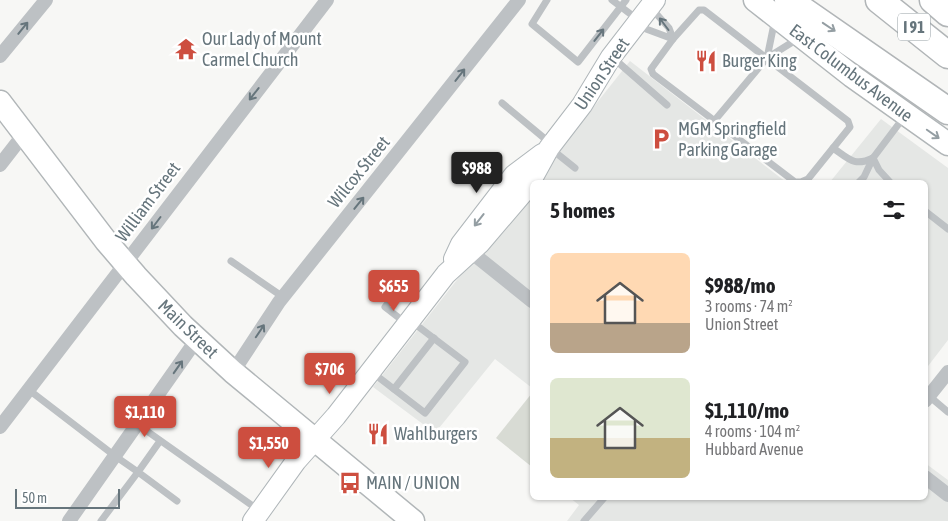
<!DOCTYPE html>
<html lang="en">
<head>
<meta charset="utf-8">
<style>
  body { margin:0; font-family:"Asap Condensed",sans-serif; background:#f6f6f6; color:#202124; height:100vh; display:flex; flex-direction:column; font-size:19px; white-space:nowrap }
  * { box-sizing:border-box; margin:0 }
  p { font-size:16px; color:#757577 }
  .icon { flex:none; width:28px; height:28px; fill:none; stroke:currentColor; stroke-width:2; stroke-linecap:round; stroke-linejoin:round }
  .map { position:relative; flex:1; overflow:hidden }
  .sheet { position:absolute; left:530px; top:180px; width:398px; height:320px; display:flex; flex-direction:column; background:#fff; border-radius:8px; box-shadow:0 1px 4px #0004 }
  .sheet>* { flex:none }
  .scale { position:absolute; left:15px; bottom:12px; width:105px; box-sizing:border-box; padding-left:5px; border:2px solid #66757c; border-top:0; font-size:14px; line-height:18px; white-space:nowrap; color:#66757c; -webkit-text-stroke:4px #fff; paint-order:stroke }
  .price { position:absolute; translate:-50% -42px; padding:0 11px; border-radius:5px; background:#cd4e3f; color:#fff; font-size:16px; line-height:32px; filter:drop-shadow(0 1px 2px #0008) }
  .price::after { content:''; position:absolute; left:50%; top:30px; width:15px; height:11px; margin-left:-8px; background:inherit; clip-path:polygon(0 0,100% 0,50% 100%) }
  .price.active { background:#222; color:#fff }
  ul { padding:0; list-style:none }
  li { display:flex; align-items:center; gap:15px; height:125px; padding:0 20px }
  li span { display:grid; place-items:center; flex:none; width:140px; height:100px; border-radius:8px; color:#555 }
  li>.icon { margin-inline-start:auto }
  span .icon { width:60px; height:60px; fill:#fffc; stroke-width:1 }
  li b { font-size:21px }
  h2 { display:flex; justify-content:space-between; align-items:center; height:60px; padding:0 20px; font-size:21px }
  .map>svg:first-child { display:block }
  .built { fill:#e5e7e5 }
  .green { fill:#d8dbd4 }
  .lines { fill:none; stroke-linecap:round; stroke-linejoin:round }
  .secondary-casing { stroke:#afb6b9; stroke-width:22 }
  .primary-casing { stroke:#b1b6b8; stroke-width:25 }
  .highway-casing { stroke:#b1b5b7; stroke-width:29 }
  .lane { stroke:#bdc1c4; stroke-width:7 }
  .street { stroke:#bdc1c4; stroke-width:14 }
  .secondary { stroke:#fff; stroke-width:20 }
  .primary { stroke:#fff; stroke-width:22 }
  .highway { stroke:#fff; stroke-width:26 }
  .oneway { stroke:#66757c }
  .oneway2 { stroke:#949ea3 }
  .labels { text-anchor:middle; stroke-width:5; stroke-linejoin:round; paint-order:stroke }
  .shield { fill:#fff; stroke:#949ea3; stroke-width:1 }
  .shield-label { font-size:16px; font-weight:bold; fill:#66757c }
  .poi-label { font-size:18px; fill:#66757c; stroke:#fff; text-anchor:start }
  .street-label { font-size:18px; fill:#66757c; stroke:#fff }
</style>
</head>
<body>
<div class="map">
<svg width="948" height="521" viewBox="0 0 948 521">
  <rect width="100%" height="100%" fill="#f7f7f5"/>
  <!-- built -->
  <g class="built">
    <path d="M630,61L786,182H534Z"/>
    <path d="M881,119L948,168V340L925,370V182H830Z"/>
    <path d="M532,184V388L495,359L435,433L373,387Z"/>
    <path d="M925,463L948,480V521H567L579,505L570,498H925Z"/>
  </g>
  <!-- green -->
  <path class="green" d="M532,393V467L496,438Z"/>
  <g class="lines">
    <!-- secondary casing -->
    <g class="secondary-casing">
      <g id="secondary">
        <path d="M454,259L461,244L514,175L542,154"/>
        <path d="M253,521L296,461L336,416L446,274L480,243L527,188L549,148L582,105L611,57L655,0"/>
      </g>
    </g>
    <!-- primary casing -->
    <g class="primary-casing">
      <g id="primary">
        <path d="M755,0L852,76L948,144"/>
        <path d="M0,102L106,241L136,276L183,326L233,372L413,521"/>
      </g>
    </g>
    <!-- highway casing -->
    <g class="highway-casing">
      <g id="highway">
        <path d="M788,0L948,111"/>
        <path d="M879,0L948,55"/>
        <path d="M933,0L948,13"/>
      </g>
    </g>
    <!-- lane -->
    <g class="lane">
      <path d="M547,0L532,24L578,62L626,0"/>
      <path d="M612,0L637,19"/>
      <path d="M699,10H704L848,121L850,127L808,179L801,182H795L653,74L651,69L673,39Z"/>
      <path d="M775,19L767,58L799,38"/>
      <path d="M638,26L673,39L669,28L652,9"/>
      <path d="M612,57L667,105"/>
      <path d="M502,103L550,143"/>
      <path d="M715,120L767,58"/>
      <path d="M550,148L575,168"/>
      <path d="M833,148C849,159 854,167 873,158"/>
      <path d="M873,158L879,170L890,182"/>
      <path d="M859,182L864,177L873,158L904,117"/>
      <path d="M925,211L948,229"/>
      <path d="M231,261L283,297"/>
      <path d="M405,282L385,307L407,324"/>
      <path d="M373,373L425,413L465,362L411,321"/>
      <path d="M394,389L434,338"/>
      <path d="M29,390L115,456L138,472L101,521"/>
      <path d="M929,396L948,412"/>
      <path d="M137,424L260,511"/>
      <path d="M160,441L138,472L177,501"/>
      <path d="M584,521L604,498"/>
    </g>
    <!-- street -->
    <g class="street">
      <path d="M0,56L46,0"/>
      <path d="M0,165L24,134"/>
      <path d="M471,252L532,301"/>
      <path d="M233,372L279,302L519,0"/>
      <path d="M925,401L948,372"/>
      <path d="M0,427L327,0"/>
      <path d="M925,477L948,495"/>
      <path d="M69,521L197,339"/>
    </g>
    <!-- secondary -->
    <use href="#secondary" class="secondary"/>
    <!-- primary -->
    <use href="#primary" class="primary"/>
    <!-- highway -->
    <use href="#highway" class="highway"/>
  </g>
  <!-- one-way arrows -->
  <defs><path id="oneway-shaft" d="M-6 0H5M1.5-3L5.5 0L1.5 3" fill="none" stroke-width="1.6" stroke-linecap="round" stroke-linejoin="round" transform="scale(1.25)"/></defs>
  <g class="oneway">
    <use href="#oneway-shaft" transform="translate(664 24) rotate(-127)"/>
    <use href="#oneway-shaft" transform="translate(23 28) rotate(-51)"/>
    <use href="#oneway-shaft" transform="translate(599 35) rotate(-52)"/>
    <use href="#oneway-shaft" transform="translate(460 75) rotate(-52)"/>
    <use href="#oneway-shaft" transform="translate(254 94) rotate(128)"/>
    <use href="#oneway-shaft" transform="translate(359 203) rotate(-51)"/>
    <use href="#oneway-shaft" transform="translate(156 223) rotate(127)"/>
    <use href="#oneway-shaft" transform="translate(260 331) rotate(-56)"/>
    <use href="#oneway-shaft" transform="translate(178 367) rotate(-55)"/>
  </g>
  <g class="oneway2">
    <use href="#oneway-shaft" transform="translate(829 27) rotate(34)"/>
    <use href="#oneway-shaft" transform="translate(933 134) rotate(35)"/>
    <use href="#oneway-shaft" transform="translate(479 220) rotate(128)"/>
  </g>
  <!-- icons -->
  <defs>
    <g id="temple-bare" transform="scale(1.725)"><path d="M0-6L5-2H3V0L6.5 2.5H4V6H1.5V3h-3V6H-4V2.5H-6.5L-3 0V-2H-5Z" fill="#cd4e3f" stroke="#fff" stroke-width="2.5" paint-order="stroke"/></g>
    <g id="restaurant-bare" transform="scale(1.725)"><path d="M-5-6h1v4h1v-4h1v4h1v-4h1v5L-1.5 .5V6h-2V.5L-5-1ZM5-6V6H3V1.5H1.5Q1.5-4 5-6Z" fill="#cd4e3f" stroke="#fff" stroke-width="2.5" paint-order="stroke"/></g>
    <g id="parking-bare" transform="scale(1.725)"><path d="M-3.5-5.5H1a3.5 3.5 0 0 1 0 7H-1V5.5H-3.5ZM-1-3.4V-.6H.8a1.4 1.4 0 0 0 0-2.8Z" fill="#cd4e3f" stroke="#fff" stroke-width="2.5" paint-order="stroke"/></g>
    <g id="bus-bare" transform="scale(1.725)"><path d="M-5-6H5V4H4V6H2V4H-2V6H-4V4H-5ZM-3.5-4V0h7V-4ZM-3.5 1.2v1.5H-2V1.2ZM2 1.2v1.5H3.5V1.2Z" fill="#cd4e3f" stroke="#fff" stroke-width="2.5" paint-order="stroke"/></g>
  </defs>
  <g fill-rule="evenodd">
    <use href="#temple-bare" x="186" y="49"/>
    <use href="#restaurant-bare" x="706" y="61"/>
    <use href="#parking-bare" x="661" y="139"/>
    <use href="#restaurant-bare" x="378" y="434"/>
    <use href="#bus-bare" x="350" y="483"/>
  </g>
  <g class="labels">
    <!-- shield labels -->
    <rect class="shield" x="898" y="13.5" width="32" height="27" rx="4"/>
    <g class="shield-label">
      <text x="914" y="33">I 91</text>
    </g>
    <!-- poi labels -->
    <g class="poi-label">
      <text x="202" y="45">Our Lady of Mount<tspan x="202" dy="21">Carmel Church</tspan></text>
      <text x="722" y="67">Burger King</text>
      <text x="678" y="135">MGM Springfield<tspan x="678" dy="21">Parking Garage</tspan></text>
      <text x="394" y="440">Wahlburgers</text>
      <text x="366" y="489">MAIN / UNION</text>
    </g>
    <!-- street labels -->
    <g class="street-label">
      <text transform="translate(851 73) rotate(37)" y="6">East Columbus Avenue</text>
      <text transform="translate(602 74) rotate(-56)" y="6">Union Street</text>
      <text transform="translate(359 172) rotate(-51)" y="6">Wilcox Street</text>
      <text transform="translate(148 202) rotate(-53)" y="6">William Street</text>
      <text transform="translate(188 329) rotate(44)" y="6">Main Street</text>
    </g>
  </g>
</svg>
<div class="scale">50 m</div>
<b class="price active" style="left:477px;top:194px">$988</b>
<b class="price" style="left:394px;top:312px">$655</b>
<b class="price" style="left:330px;top:395px">$706</b>
<b class="price" style="left:145px;top:438px">$1,110</b>
<b class="price" style="left:269px;top:469px">$1,550</b>
<section class="sheet">
<h2>5 homes<svg class="icon" aria-label="filters" viewBox="0 0 24 24"><path d="M4 7h16M4 17h16"/><circle cx="9" cy="7" r="2"/><circle cx="15" cy="17" r="2"/></svg></h2>
<ul>
<li><span style="background:linear-gradient(#ffd9b3 70%,#b9a48a 0)"><svg class="icon" aria-label="home" viewBox="0 0 24 24"><path d="M3 11l9-7 9 7M6 9v11h12V9"/></svg></span><div><b>$988/mo</b><p>3 rooms · 74 m²</p><p>Union Street</p></div></li>
<li><span style="background:linear-gradient(#dfe7d0 60%,#c2b280 0)"><svg class="icon" aria-label="home" viewBox="0 0 24 24"><path d="M3 11l9-7 9 7M6 9v11h12V9"/></svg></span><div><b>$1,110/mo</b><p>4 rooms · 104 m²</p><p>Hubbard Avenue</p></div></li>
</ul>
</section>
</div>
</body>
</html>
